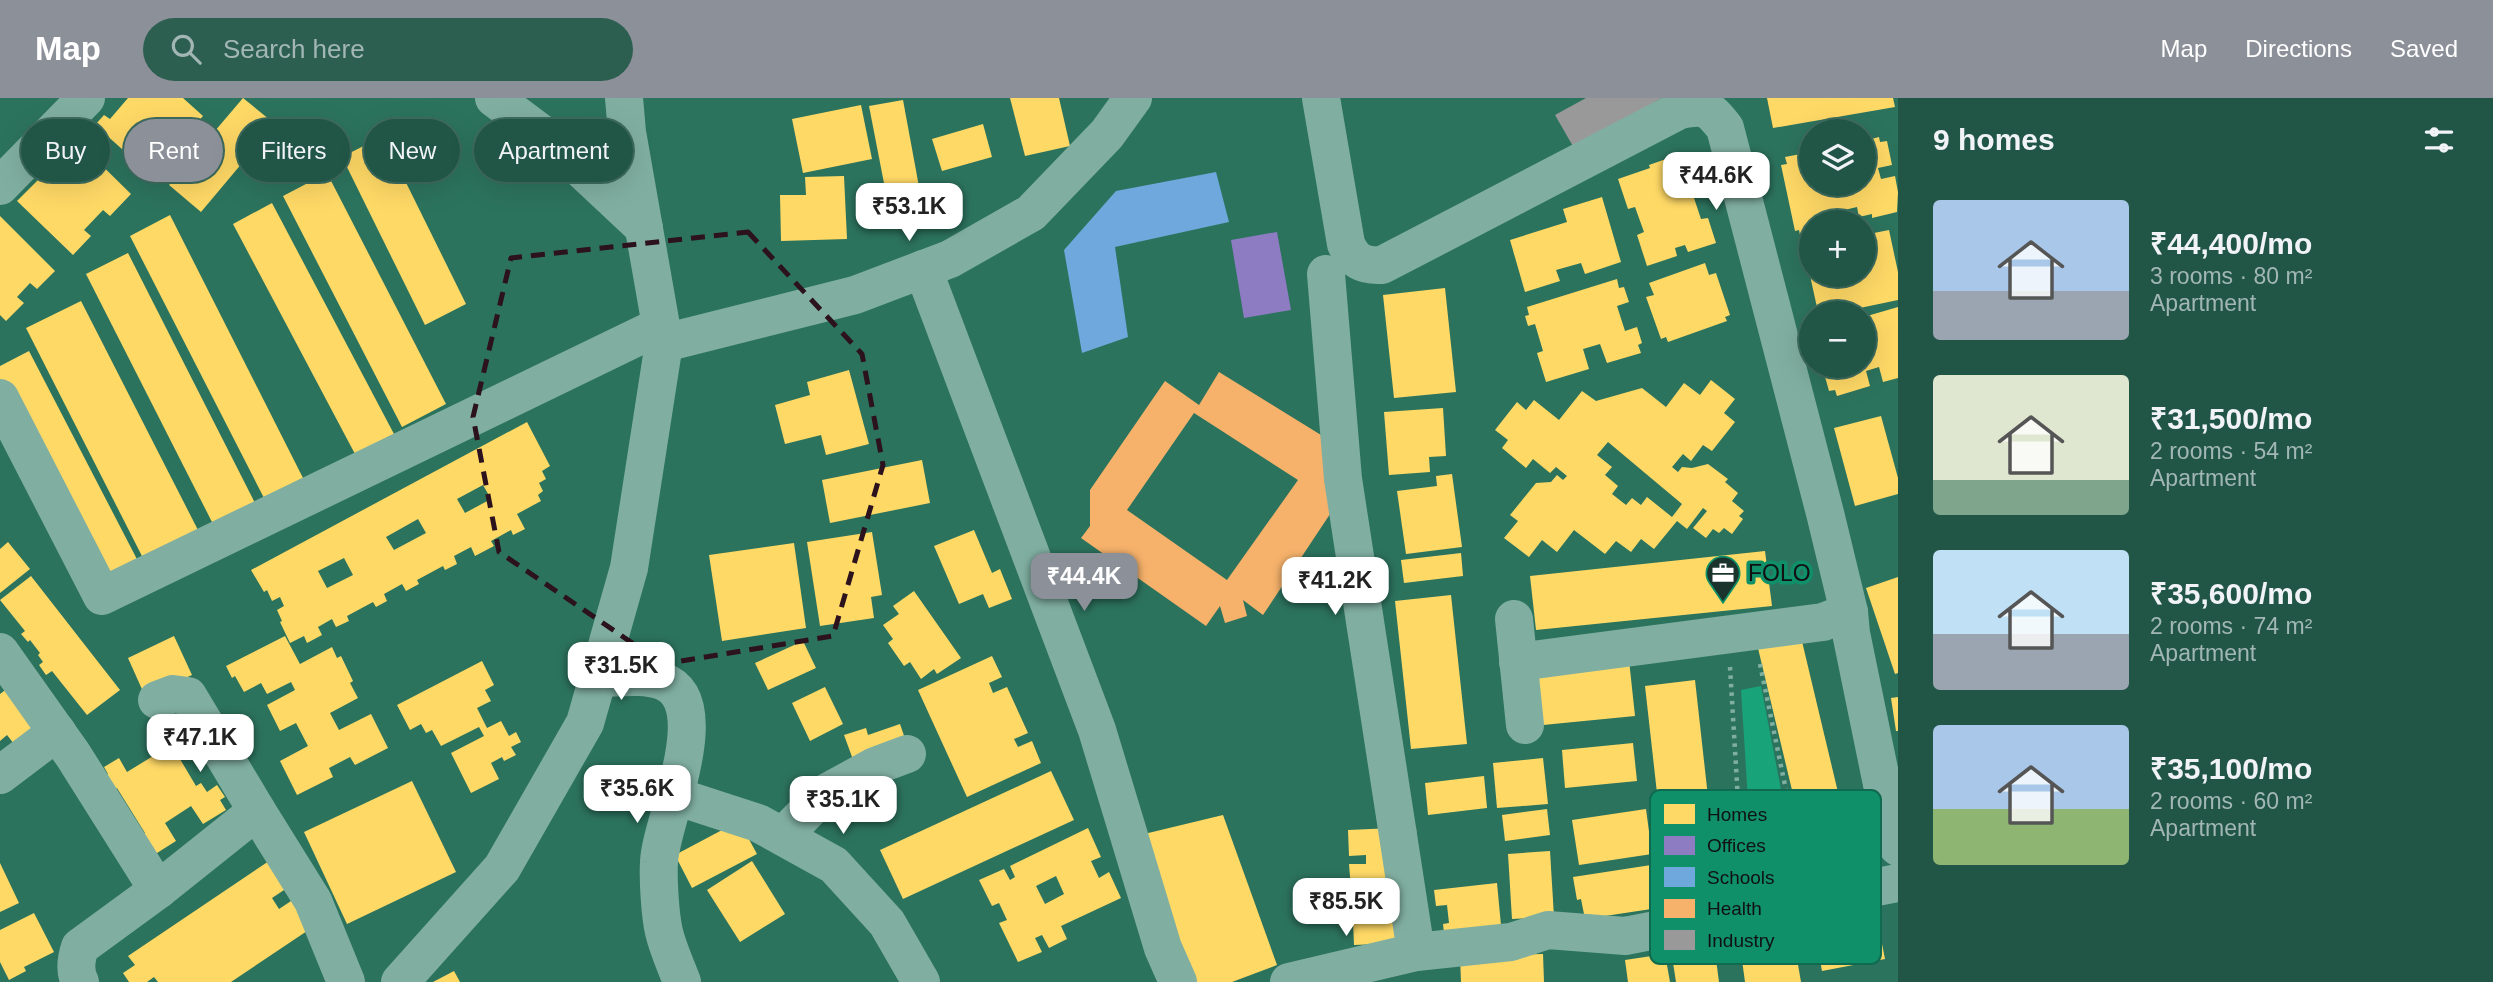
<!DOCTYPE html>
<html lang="en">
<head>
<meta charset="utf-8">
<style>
  body { margin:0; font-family:Arial,sans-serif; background:#2d5f51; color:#f1f3f6; height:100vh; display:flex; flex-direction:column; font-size:26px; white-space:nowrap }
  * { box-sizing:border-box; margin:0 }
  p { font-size:23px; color:#a2b7b3 }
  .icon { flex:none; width:38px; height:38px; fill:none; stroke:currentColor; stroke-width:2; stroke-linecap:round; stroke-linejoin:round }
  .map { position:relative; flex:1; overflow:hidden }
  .side { display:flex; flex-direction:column; background:#215646; width:595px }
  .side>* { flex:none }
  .hud { position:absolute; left:21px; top:21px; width:665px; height:63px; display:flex; gap:14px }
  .tools { position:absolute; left:1799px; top:21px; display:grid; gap:14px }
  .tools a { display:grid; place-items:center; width:77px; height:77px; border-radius:50%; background:#215646; box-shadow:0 7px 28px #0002,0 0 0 2px #3e6c5f; font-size:35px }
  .price { position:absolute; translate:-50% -60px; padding:0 16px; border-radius:14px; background:#fff; color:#222; font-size:23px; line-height:46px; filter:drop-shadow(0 2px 4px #0008) }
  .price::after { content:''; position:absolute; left:50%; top:42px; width:21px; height:16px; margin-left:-10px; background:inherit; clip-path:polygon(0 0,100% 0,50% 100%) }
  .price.active { background:#8c9099; color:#fff }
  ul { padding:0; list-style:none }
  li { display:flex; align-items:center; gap:21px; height:175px; padding:0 35px }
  li span { display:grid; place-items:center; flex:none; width:196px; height:140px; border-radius:7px; color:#555 }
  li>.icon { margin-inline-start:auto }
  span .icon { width:84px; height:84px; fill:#fffc; stroke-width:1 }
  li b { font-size:30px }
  h2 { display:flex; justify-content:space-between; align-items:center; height:84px; padding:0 35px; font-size:30px }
  .pill { padding:0 24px; border-radius:32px; background:#215646; box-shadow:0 7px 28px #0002,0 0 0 2px #3e6c5f; font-size:24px; line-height:63px }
  .pill.active { background:#8c9099; color:#fff }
  header { display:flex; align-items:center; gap:42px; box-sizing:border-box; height:98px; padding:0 35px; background:#8c9099; color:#fff }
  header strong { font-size:33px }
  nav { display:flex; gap:38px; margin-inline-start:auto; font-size:24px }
  .search { width:490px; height:63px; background:#2d5f51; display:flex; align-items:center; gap:18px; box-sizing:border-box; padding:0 24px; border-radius:38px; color:#a2b7b3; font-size:26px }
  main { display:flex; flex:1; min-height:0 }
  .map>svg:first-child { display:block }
  .green { fill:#19a378 }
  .homes { fill:#ffd966; fill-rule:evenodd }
  .offices { fill:#8e7cc3 }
  .schools { fill:#6fa8dc }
  .health { fill:#f6b26b; fill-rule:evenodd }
  .industry { fill:#999 }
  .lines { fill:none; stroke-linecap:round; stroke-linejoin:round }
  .path { stroke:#80afa1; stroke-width:4.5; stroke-dasharray:3.5 5; stroke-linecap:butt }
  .minor { stroke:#80afa1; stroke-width:38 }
  .marked { fill:none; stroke:#2c121c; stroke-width:5; stroke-dasharray:14 9; stroke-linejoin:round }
  .labels { text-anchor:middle; stroke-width:7; stroke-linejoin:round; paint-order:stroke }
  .poi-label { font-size:23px; fill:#111; stroke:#0f9069; text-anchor:start }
  .key { fill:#0f9069; stroke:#106a4f; stroke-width:2 }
  .key-label { font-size:19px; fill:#111 }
</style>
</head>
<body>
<header>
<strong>Map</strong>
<div class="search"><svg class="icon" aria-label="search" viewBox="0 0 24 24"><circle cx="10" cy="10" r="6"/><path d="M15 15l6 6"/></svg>Search here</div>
<nav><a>Map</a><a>Directions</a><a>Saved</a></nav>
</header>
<main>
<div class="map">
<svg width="1898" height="884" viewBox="0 0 1898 884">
  <rect width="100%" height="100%" fill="#2c735d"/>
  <!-- green -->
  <path class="green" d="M1761,588L1785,712L1749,718L1741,592Z"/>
  <!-- homes -->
  <g class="homes">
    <path d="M128,0H183L203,18L187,37L182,32L162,55L167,60L151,77L95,27L104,17L110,21Z"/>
    <path d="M243,0L275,26L201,114L169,87Z"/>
    <path d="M1010,0H1059L1070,48L1025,58Z"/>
    <path d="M1767,0H1893L1895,9L1773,30Z"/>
    <path d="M903,2L922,105L889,111L869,8Z"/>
    <path d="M861,7L872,61L803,75L792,21Z"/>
    <path d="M983,26L992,59L942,73L932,41Z"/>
    <path d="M383,38L466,206L425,227L342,59Z"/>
    <path d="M1879,39L1880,44L1887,43L1892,67L1878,70L1881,81L1895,78L1898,94L1897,114L1872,120V116L1859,119L1857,109L1836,114L1839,124H1811V135L1800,137L1799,132L1795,133L1781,67L1787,66L1785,59L1811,54V86H1864V43Z"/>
    <path d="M77,43L131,96L110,118L103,112L84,132L91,138L73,157L17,103Z"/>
    <path d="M1686,54L1696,86L1690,88L1701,121L1708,120L1716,145L1688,154L1685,147L1675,150L1677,158L1647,168L1637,137L1644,134L1635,109L1628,111L1618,81L1650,70L1649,67Z"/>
    <path d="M327,75L446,306L402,329L283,98Z"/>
    <path d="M844,78L847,141L781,143L780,97H806L805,79Z"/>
    <path d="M1602,99L1621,164L1585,176L1581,165L1556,172L1560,183L1525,194L1510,142L1567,124L1563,111Z"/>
    <path d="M272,105L394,336L355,356L233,126Z"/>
    <path d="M170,117L303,380L264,400L130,138Z"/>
    <path d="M0,118L55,173L37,191L30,185L17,199L24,205L6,223L0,217Z"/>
    <path d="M1889,132L1898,174V202L1836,215L1818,214L1804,150L1811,148V177H1864V137Z"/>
    <path d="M128,155L255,405L213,426L86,176Z"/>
    <path d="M1705,165L1709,177L1716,175L1730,217L1725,219L1727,223L1668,244L1666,239L1661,241L1646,199L1654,197L1649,185Z"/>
    <path d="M1617,181L1619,190L1624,189L1629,204L1617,208L1625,233L1637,229L1642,245L1638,247L1641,255L1607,265L1600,246L1583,251L1589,271L1546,284L1537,255L1543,253L1535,226L1528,228L1525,218L1529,217L1527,209Z"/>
    <path d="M1445,190L1456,294L1394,300L1383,197Z"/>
    <path d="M81,203L199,434L144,462L26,230Z"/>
    <path d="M1898,209V280L1883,284L1879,269L1866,273L1870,288L1837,298L1835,292L1829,293L1822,268H1864V237L1871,235L1867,218Z"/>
    <path d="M29,253L140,467L96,490L0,303V268Z"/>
    <path d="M849,272L869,346L826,357L821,337L785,346L775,307L810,297L807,284Z"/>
    <path d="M1711,282L1735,301L1724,315L1735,324L1712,353L1703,347L1691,363L1683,356L1672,369L1678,374L1682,369L1692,370L1708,366L1728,381L1725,384L1738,395L1732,403L1744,413L1739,418L1743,421L1732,436L1724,430L1719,435L1713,431L1706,440L1693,430L1707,413L1703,410L1687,431L1677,423L1654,451L1641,441L1631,454L1616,443L1605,456L1574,432L1557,454L1542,442L1529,459L1504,440L1518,423L1510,417L1536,385L1551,384L1557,377L1563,382L1567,378L1556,369L1550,375L1533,361L1526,370L1502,350L1508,342L1495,332L1517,304L1526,312L1534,302L1559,322L1582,293L1596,303L1642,290L1666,309L1684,285L1700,297ZM1608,344L1682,406L1672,419L1647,399L1641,407L1632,400L1626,407L1612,396L1618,388L1605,377L1612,369L1597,357Z"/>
    <path d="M1443,310L1446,358L1429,359L1430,374L1389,377L1384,314Z"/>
    <path d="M1881,318L1898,380V396L1855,408L1834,330Z"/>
    <path d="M527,324L550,368L542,373L546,381L539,385L543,393L538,397L541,403L517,416L525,431L513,437L511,432L491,443L494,448L475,458L471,449L454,458L457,466L445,472L443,468L417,482L419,486L406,493L402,486L384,496L387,503L376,509L373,504L347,518L349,523L336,529L332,521L318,529L322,537L307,545L304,538L290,545L280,524L282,523L277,512L284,508L280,499L272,503L267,492L264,494L251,472ZM483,387L491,401L465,415L457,401ZM418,421L426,435L394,452L386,439ZM344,460L353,477L327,490L318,473Z"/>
    <path d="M922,362L930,405L830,425L822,382Z"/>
    <path d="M1452,376L1462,449L1406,456L1397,393L1437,388L1436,378Z"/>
    <path d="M974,432L992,475L1000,471L1012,501L989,510L983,496L959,506L934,448Z"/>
    <path d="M872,434L882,497L871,499L874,520L820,528L807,444Z"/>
    <path d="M8,444L30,471L0,495V451Z"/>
    <path d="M794,445L806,530L722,543L709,457Z"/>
    <path d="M1765,453L1772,508L1536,532L1530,478Z"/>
    <path d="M1461,455L1463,478L1404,485L1401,462Z"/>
    <path d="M31,478L120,592L87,617L52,573L46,577L39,567L43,564L38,557L40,555L30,542L28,544L21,536L25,533L0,502Z"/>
    <path d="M1898,479V575L1895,576L1866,490Z"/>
    <path d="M914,493L961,560L937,576L934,571L921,581L910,564L904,568L888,545L893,541L883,527L899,516L893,508Z"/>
    <path d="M1451,497L1467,646L1411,651L1395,503Z"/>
    <path d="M1800,535L1852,753L1809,763L1757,546Z"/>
    <path d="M174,538L192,577L145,598L128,560Z"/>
    <path d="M285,538L300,566L332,549L337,560L341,558L353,583L350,585L358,600L330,615L339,632L371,616L388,650L355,667L350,659L329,670L333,679L297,697L280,663L308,648L296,625L280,633L267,607L295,592L291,584L267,596L261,585L244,594L235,578L232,580L226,568Z"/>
    <path d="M803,543L816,570L768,592L755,565Z"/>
    <path d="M992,558L1002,579L989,585L993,595L1007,589L1028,635L1014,641L1018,649L1032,643L1041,665L967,699L918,592Z"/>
    <path d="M1629,562L1635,618L1543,627L1537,572Z"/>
    <path d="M482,563L494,587L485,592L491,603L477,610L487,630L501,623L509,638L516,634L521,644L511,649L516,657L504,663L502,659L491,665L499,681L471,695L451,655L484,638L479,629L441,648L432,632L426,635L421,626L410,632L397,607Z"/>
    <path d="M1695,582L1709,708L1659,713L1645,588Z"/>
    <path d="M13,586L37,626L22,656L7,637L0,643V596Z"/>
    <path d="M825,589L843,626L810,643L792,605Z"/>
    <path d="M1898,599V633H1896L1891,600Z"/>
    <path d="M177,624L187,640L177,647L185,659L180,661L196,688L201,685L207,694L217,687L225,699L220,702L226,712L203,726L191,708L165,725L176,743L157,755L134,741L145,735L117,690L109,696L100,681L108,676L104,669L119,660L127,674L158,655L149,641Z"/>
    <path d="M900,626L914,667L859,678L844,637L866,630L868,637Z"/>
    <path d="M1633,645L1637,683L1565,690L1562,652Z"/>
    <path d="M1543,660L1548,706L1497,710L1493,665Z"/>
    <path d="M1051,673L1074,722L903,801L880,752Z"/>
    <path d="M1484,678L1487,710L1428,717L1425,685Z"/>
    <path d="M412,683L456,774L347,826L304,734Z"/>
    <path d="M1547,711L1550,737L1505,743L1502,717Z"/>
    <path d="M1646,711L1652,756L1579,767L1572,722Z"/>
    <path d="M1223,717L1277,867L1232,884H1192L1140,737Z"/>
    <path d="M739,723L757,756L692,790L675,757Z"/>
    <path d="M1416,729L1422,844L1354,847L1353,823L1366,822V816H1353L1349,766H1366V757L1349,758L1348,732Z"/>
    <path d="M1088,730L1101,759L1091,763L1099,780L1109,774L1121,800L1061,828L1067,841L1049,850L1042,837L1035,840L1042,854L1018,864L999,825L1007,822L999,805L992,808L979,782L1004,771L1010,782L1015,779L1010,768ZM1056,778L1064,796L1045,806L1036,788Z"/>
    <path d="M1550,753L1554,819L1512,821L1508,756Z"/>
    <path d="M269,763L287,790L272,800L279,811L294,801L313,829L231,884H158L154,879L147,884H129L123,875L135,867L128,858Z"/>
    <path d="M752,763L785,816L740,844L707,792Z"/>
    <path d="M0,765L19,805L0,814Z"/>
    <path d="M1651,767L1658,810L1585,821L1581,801L1577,802L1573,779Z"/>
    <path d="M1497,785L1502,838L1445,844L1443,826L1449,825L1447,807L1436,808L1434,792Z"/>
    <path d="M1875,811L1885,861L1822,873L1813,823Z"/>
    <path d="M34,815L54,854L24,869L26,873L9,882L0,864V832Z"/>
    <path d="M1785,834L1789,862L1797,861L1801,884H1745L1739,840Z"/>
    <path d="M1714,846L1719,884H1676L1671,852Z"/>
    <path d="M1543,856L1544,884H1461L1460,858Z"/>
    <path d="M1665,856L1670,884H1628L1625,862Z"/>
    <path d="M454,873L460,884H433Z"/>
  </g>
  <!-- offices -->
  <path class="offices" d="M1277,134L1291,212L1244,220L1231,142Z"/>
  <!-- schools -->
  <path class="schools" d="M1216,74L1229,124L1115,149L1128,239L1082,255L1064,152L1116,93Z"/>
  <!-- health -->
  <path class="health" d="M1219,274L1321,337L1344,395L1263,517L1243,502L1247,518L1225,525L1220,508L1206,528L1081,440L1090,428V392L1165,283L1199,307ZM1194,315L1298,382L1227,482L1127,412Z"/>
  <!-- industry -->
  <path class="industry" d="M1586,0H1662L1574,50L1555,17Z"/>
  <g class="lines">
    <!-- path -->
    <g class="path">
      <path d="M1760,566L1802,770"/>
      <path d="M1730,569L1739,719"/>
    </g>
    <!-- minor -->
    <g class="minor">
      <path d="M494,0L550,42L644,130"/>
      <path d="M1321,0L1346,146C1354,163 1362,168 1382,167L1680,12C1706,7 1709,10 1725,30L1825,415L1849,514L1851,535L1892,735L1898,749"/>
      <path d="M0,88L86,0"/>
      <path d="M923,171L1097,632L1163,850L1178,884"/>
      <path d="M1326,176L1343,381L1416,854"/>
      <path d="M664,245L855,197L950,161L1031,115L1107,36L1133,0"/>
      <path d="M0,300L102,498L660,228"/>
      <path d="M1514,521L1525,627"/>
      <path d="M0,554L73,657L158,792L257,713L313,803L346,884"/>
      <path d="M1518,564L1823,524L1849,514"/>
      <path d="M598,580C618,580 643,576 662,583C719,603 660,725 659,764C658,781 660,817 664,834C668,851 676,868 682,884"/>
      <path d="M157,602L173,596L188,598L257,713"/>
      <path d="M0,677L57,634"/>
      <path d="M675,698L758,725L834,767L887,825L921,884"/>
      <path d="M783,738L824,696L875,668L907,656"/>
      <path d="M80,884C74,873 76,861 80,849L158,792"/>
      <path d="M400,884L502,770L585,625L629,470L664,245L627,34L624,0"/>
      <path d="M1289,884L1416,854L1511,844L1548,832L1625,838L1898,785"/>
    </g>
  </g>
  <!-- marked area -->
  <path class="marked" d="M748,134L862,256L883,367L833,538L663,566L499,454L473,319L511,160Z"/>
  <!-- icons -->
  <defs>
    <g id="office-pin" transform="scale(1.75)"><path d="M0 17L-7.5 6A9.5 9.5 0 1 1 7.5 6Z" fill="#1a332c" stroke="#0f9069"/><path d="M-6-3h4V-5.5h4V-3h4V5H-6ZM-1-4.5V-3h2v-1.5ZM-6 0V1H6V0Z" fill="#fff"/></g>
  </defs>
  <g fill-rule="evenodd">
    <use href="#office-pin" x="1723" y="475"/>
  </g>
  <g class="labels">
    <!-- poi labels -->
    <g class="poi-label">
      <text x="1748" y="483">FOLO</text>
    </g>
  </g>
  <!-- legend -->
  <rect x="1650" y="692" width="231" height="174" rx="10" class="key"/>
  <rect x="1664" y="706" width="31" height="20" fill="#ffd966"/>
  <rect x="1664" y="738" width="31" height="19" fill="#8e7cc3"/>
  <rect x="1664" y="769" width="31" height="20" fill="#6fa8dc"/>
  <rect x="1664" y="801" width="31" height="19" fill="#f6b26b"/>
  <rect x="1664" y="832" width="31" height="20" fill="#999"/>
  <g class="key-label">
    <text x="1707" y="723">Homes</text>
    <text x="1707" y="754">Offices</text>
    <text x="1707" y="786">Schools</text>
    <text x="1707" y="817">Health</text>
    <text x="1707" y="849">Industry</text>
  </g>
</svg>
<div class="tools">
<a><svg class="icon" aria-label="layers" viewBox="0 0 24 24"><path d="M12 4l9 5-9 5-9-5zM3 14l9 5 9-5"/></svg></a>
<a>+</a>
<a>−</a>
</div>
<b class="price" style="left:1716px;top:114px">₹44.6K</b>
<b class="price" style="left:909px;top:145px">₹53.1K</b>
<b class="price active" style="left:1084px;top:515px">₹44.4K</b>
<b class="price" style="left:1335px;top:519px">₹41.2K</b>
<b class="price" style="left:621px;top:604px">₹31.5K</b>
<b class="price" style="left:200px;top:676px">₹47.1K</b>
<b class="price" style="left:637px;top:727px">₹35.6K</b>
<b class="price" style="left:843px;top:738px">₹35.1K</b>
<b class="price" style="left:1346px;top:840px">₹85.5K</b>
<div class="hud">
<a class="pill">Buy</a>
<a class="pill active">Rent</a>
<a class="pill">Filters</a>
<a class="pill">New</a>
<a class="pill">Apartment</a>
</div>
</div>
<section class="side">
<h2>9 homes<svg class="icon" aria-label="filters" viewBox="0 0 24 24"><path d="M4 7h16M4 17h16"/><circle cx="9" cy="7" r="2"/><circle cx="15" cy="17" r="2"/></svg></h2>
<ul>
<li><span style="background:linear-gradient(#a9c7e8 65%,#9aa5b1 0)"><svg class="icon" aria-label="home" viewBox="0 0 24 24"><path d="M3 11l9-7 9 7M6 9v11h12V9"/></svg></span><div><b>₹44,400/mo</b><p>3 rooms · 80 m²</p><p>Apartment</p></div></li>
<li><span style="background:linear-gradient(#dfe7d0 75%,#7fa58c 0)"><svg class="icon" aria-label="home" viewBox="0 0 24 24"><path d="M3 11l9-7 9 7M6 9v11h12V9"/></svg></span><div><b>₹31,500/mo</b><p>2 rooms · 54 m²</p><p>Apartment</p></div></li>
<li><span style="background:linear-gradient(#bfe0f5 60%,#9aa5b1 0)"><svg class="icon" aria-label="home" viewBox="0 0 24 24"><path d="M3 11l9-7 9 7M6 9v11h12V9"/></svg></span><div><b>₹35,600/mo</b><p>2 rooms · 74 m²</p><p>Apartment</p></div></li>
<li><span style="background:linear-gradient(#a9c7e8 60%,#8fb573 0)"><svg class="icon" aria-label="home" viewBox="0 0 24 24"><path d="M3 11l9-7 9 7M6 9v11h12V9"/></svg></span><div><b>₹35,100/mo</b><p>2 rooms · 60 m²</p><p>Apartment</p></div></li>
</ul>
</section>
</main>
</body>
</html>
